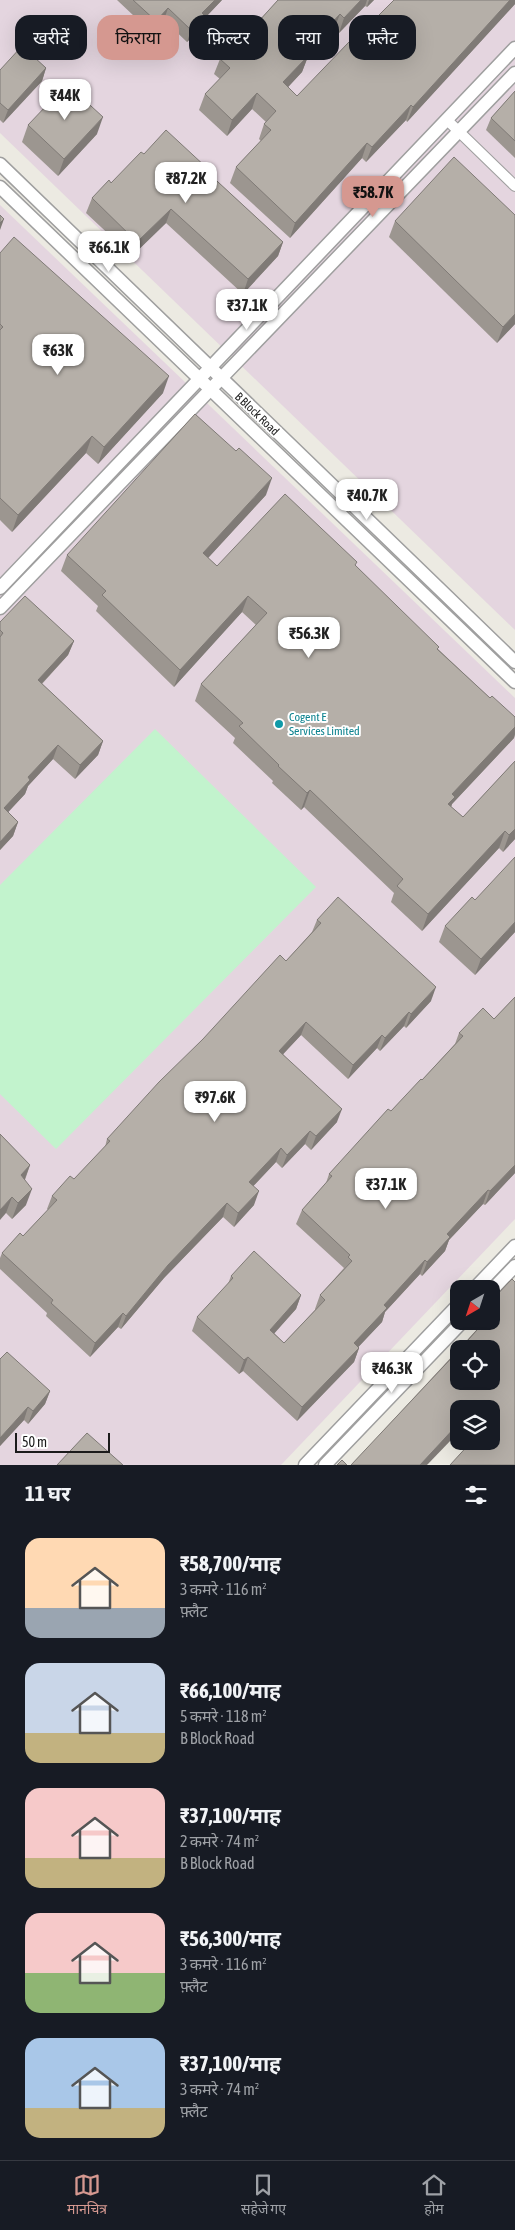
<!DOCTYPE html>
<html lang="hi">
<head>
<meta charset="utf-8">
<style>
  body { margin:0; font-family:"Asap Condensed","Noto Sans Devanagari",sans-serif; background:#242831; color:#f1f3f6; height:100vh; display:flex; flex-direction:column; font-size:19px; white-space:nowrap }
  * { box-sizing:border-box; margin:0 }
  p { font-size:16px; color:#9ea1a6 }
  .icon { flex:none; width:28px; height:28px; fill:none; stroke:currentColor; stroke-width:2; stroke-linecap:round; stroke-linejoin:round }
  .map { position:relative; height:1465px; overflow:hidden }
  .details { display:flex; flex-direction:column; background:#171b24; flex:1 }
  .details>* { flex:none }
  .guide { position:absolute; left:15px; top:15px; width:485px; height:45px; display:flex; gap:10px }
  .needle { width:32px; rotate:219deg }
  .fabs { position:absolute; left:450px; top:1280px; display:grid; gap:10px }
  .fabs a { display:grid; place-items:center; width:50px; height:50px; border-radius:10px; background:#171b24; box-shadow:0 5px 20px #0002; font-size:25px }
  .scale { position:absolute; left:15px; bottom:12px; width:95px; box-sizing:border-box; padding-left:5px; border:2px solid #1b1b1b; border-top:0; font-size:14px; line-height:18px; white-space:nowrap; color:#1b1b1b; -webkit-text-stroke:4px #fff; paint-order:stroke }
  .price { position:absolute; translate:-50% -42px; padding:0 11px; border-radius:10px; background:#fff; color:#222; font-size:16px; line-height:32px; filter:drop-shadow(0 1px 2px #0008) }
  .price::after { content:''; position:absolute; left:50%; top:30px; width:15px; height:11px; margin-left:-8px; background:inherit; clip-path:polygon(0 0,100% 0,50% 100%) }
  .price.on { background:#d59890; color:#111 }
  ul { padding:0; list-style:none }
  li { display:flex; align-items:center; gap:15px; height:125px; padding:0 25px }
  li span { display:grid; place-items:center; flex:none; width:140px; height:100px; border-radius:15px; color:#555 }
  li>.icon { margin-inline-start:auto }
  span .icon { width:60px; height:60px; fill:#fffc; stroke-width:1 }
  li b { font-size:21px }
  h2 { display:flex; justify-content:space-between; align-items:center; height:60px; padding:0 25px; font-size:21px }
  .pill { padding:0 18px; border-radius:15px; background:#171b24; box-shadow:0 5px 20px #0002; font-size:18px; line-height:45px }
  .pill.on { background:#d59890; color:#111 }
  .tab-bar { display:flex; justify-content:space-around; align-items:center; height:70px; border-top:1px solid #363941; background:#171b24; font-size:14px; color:#9ea1a6 }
  .tab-bar a { display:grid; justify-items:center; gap:2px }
  .tab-bar .on { color:#d59890 }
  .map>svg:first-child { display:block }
  .industrial { fill:#e4d5df }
  .park { fill:#c2f3cd }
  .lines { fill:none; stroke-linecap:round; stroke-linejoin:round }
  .minor-casing { stroke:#9f9f9f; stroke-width:12 }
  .tertiary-casing { stroke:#9f9f9f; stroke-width:15 }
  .minor { stroke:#fff; stroke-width:10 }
  .tertiary { stroke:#fff; stroke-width:12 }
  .wall { fill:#9c9690; fill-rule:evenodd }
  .shaded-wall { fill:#7f7a76 }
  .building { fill:#b5afa8; stroke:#7f7a76 }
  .culture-dot { fill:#0f9aa8; stroke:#fff; stroke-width:2 }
  .labels { text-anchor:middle; stroke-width:4; stroke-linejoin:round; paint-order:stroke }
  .street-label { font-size:12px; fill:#1b1b1b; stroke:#fff }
  .culture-label { font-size:12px; fill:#0d838f; stroke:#fff; text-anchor:start }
</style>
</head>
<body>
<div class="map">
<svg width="515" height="1465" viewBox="0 0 515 1465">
  <rect width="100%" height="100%" fill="#eceae2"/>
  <!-- industrial -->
  <g class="industrial">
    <path d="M0,0H515V630L0,133Z"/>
    <path d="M0,205L515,698V1219L281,1465H0Z"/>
  </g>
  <!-- park -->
  <path class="park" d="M155,729L316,887L56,1149L0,1094V885Z"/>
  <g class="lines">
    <!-- minor casing -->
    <g class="minor-casing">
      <path id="minor" d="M447,120L515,186"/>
    </g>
    <!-- tertiary casing -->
    <g class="tertiary-casing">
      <g id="tertiary">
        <path d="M0,164L515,662"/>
        <path d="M0,187L515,682"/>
        <path d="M0,588L515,48"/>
        <path d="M0,608L515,73"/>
        <path d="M474,1289L515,1246"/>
        <path d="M491,1291L515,1266"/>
        <path d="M305,1465L459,1304"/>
        <path d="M325,1465L463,1321"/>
      </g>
    </g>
    <!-- minor -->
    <use href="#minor" class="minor"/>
    <!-- tertiary -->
    <use href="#tertiary" class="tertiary"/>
  </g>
  <!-- wall -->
  <g class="wall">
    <path d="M117,0H222L204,19L201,28L187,42L164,20L152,33Z"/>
    <path d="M278,0H374L367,7L365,6L339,33L334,29L307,59L302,72L288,87L297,96L377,17L515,0V4L407,122L406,120L366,162L362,158L290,238L230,183L236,167L261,141L259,139L264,124L266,122L252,109L227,136L199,110L205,94L220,79L214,74L220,59L239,43Z"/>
    <path d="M46,68L42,81L3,123L0,120V70Z"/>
    <path d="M515,91V158L486,130L491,118Z"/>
    <path d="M28,125L97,134L58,176L22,142Z"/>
    <path d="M144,154L207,168L206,171L283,242L278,256L243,294L166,223L132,256L86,213L92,198L111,183Z"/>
    <path d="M395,221L515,324L497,343L389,237Z"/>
    <path d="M0,253L163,393L98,464L86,453L12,532L0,520Z"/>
    <path d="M266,495L208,558L217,566H356L438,649L490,698L515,717V734L514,738L452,804L451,807L463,817L515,761V839L503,852L499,848L422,931L391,902L394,893L304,807L301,810L272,783L273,781L233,743L235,738L195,701L201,684L256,625L242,612L174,687L96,611L98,606L61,571L67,555Z"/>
    <path d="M0,622L74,641L68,655L42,684L103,741L98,755L75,779L53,759L28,786L25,794L8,812L18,822L13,836L0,850Z"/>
    <path d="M317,920L431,1001L406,1028L404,1026L380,1051L377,1048L348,1079L301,1035L283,1054L337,1122L311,1150L305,1144L282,1168L276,1162L253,1186L254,1205L234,1227L223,1217L164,1278L121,1329L118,1327L90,1357L46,1316L47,1313L0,1269V1258L2,1253L23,1236L48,1210L47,1209L52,1196L74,1179L105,1147L107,1139L286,961L312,932Z"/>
    <path d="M445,926L515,932L475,975L439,942Z"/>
    <path d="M515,997V1173L485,1205L483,1204L449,1240L445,1251L422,1276L420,1274L385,1312L382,1322L358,1347L359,1348L354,1362L297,1421L243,1371L239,1374L192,1331L197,1317L228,1284L231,1276L301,1295L296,1309L274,1333L284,1343L315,1310V1309L320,1295L344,1268L296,1224L302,1210L326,1183L329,1174L391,1111L422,1080L455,1044L459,1033L494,1019Z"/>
    <path d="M0,1134L30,1165L25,1180L26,1205L12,1219L6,1213Z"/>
    <path d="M480,1321H491L515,1465L465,1449L453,1438L383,1431L481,1325L479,1323ZM459,1409L491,1441H459Z"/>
    <path d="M0,1359L50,1391L45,1404L28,1424L24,1420L0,1446Z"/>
  </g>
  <!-- shaded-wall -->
  <g class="shaded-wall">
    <path d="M215,0H222L204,19L201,28L187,42L191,30L202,13Z"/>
    <path d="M361,0H367L365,6L339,33L344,18Z"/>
    <path d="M369,0H374L367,7Z"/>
    <path d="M510,0H515V4L407,122L413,107Z"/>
    <path d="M168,8L164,20L152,33L156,21Z"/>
    <path d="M340,14L334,29L307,59L302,72L278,98L283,82L304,53Z"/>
    <path d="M46,68L42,81L3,123L8,110Z"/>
    <path d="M257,93L252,109L227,136L232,120Z"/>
    <path d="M411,105L406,120L366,162L372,147Z"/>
    <path d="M103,117L97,134L58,176L64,159Z"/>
    <path d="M367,143L362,158L290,238L295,223Z"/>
    <path d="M171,209L166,223L132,256L137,242Z"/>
    <path d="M4,219L0,230V223Z"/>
    <path d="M283,242L278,256L243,294L248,279Z"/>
    <path d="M515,314V324L497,343L503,327Z"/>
    <path d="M169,376L163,393L98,464L104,447Z"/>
    <path d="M92,436L86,453L12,532L18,515Z"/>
    <path d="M272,478L266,495L197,570L203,553Z"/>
    <path d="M248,596L242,612L174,687L180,670Z"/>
    <path d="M74,641L68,655L32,694L38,680Z"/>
    <path d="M515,727V734L514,738L452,804L449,813L442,820L452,794Z"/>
    <path d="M103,741L98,755L75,779L80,765Z"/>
    <path d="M58,745L53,759L28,786L25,794L0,821L4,808L28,777Z"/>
    <path d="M310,790L304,807L301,810L307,793Z"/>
    <path d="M18,822L13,836L0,850V842Z"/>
    <path d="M515,829V839L503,852L509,835Z"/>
    <path d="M505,831L499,848L422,931L428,914Z"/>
    <path d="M515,922V932L475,975L481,959Z"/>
    <path d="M436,987L431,1001L406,1028L411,1014Z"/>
    <path d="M409,1012L404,1026L380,1051L385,1038Z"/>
    <path d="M306,1022L301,1035L274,1064L279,1051Z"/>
    <path d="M382,1035L377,1048L348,1079L353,1065Z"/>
    <path d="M342,1109L337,1122L311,1150L316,1136Z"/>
    <path d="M310,1131L305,1144L282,1168L287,1155Z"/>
    <path d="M281,1148L276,1162L244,1196L249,1182Z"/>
    <path d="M30,1165L24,1181L21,1175Z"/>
    <path d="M515,1165V1173L485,1205L490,1191Z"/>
    <path d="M32,1189L26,1205L12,1219L18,1203Z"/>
    <path d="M488,1190L483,1204L449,1240L445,1251L422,1276L427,1262L447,1234Z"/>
    <path d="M259,1191L254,1205L234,1227L238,1213Z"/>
    <path d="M12,1197L6,1213L0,1220V1210Z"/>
    <path d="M227,1203L223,1217L164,1278L121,1329L126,1316L168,1265Z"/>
    <path d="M425,1260L420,1274L385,1312L382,1322L349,1357L354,1343L384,1305Z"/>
    <path d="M301,1295L296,1309L265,1344L270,1330Z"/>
    <path d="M123,1313L118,1327L90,1357L95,1343Z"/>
    <path d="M359,1348L354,1362L297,1421L302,1407Z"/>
    <path d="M248,1357L243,1371L239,1374L244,1360Z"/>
    <path d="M50,1391L45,1404L28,1424L33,1411Z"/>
    <path d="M28,1407L24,1420L0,1446V1438Z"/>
    <path d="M458,1424L453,1438L427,1465H419Z"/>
  </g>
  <!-- building -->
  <g class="building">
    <path d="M133,0H215L202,13L205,16L191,30L168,8L156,21Z"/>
    <path d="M278,0H361L344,18L340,14L304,53L308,56L283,82L297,96L375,15L377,17L394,0H510L413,107L411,105L372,147L367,143L295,223L236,167L271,130L264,124L276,111L257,93L232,120L205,94L230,68L220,59L236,41L239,43Z"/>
    <path d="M22,46L46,68L8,110L0,103V70Z"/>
    <path d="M67,84L103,117L64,159L28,125Z"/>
    <path d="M515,91V141L491,118Z"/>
    <path d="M166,130L207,168L205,170L283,242L248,279L171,209L137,242L92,198L109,180L111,183L141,152L144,154Z"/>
    <path d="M454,157L515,215V314L503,327L395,221Z"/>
    <path d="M0,215L4,219L0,223Z"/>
    <path d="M14,237L169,376L104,447L92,436L18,515L0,498V330L3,327L0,324V253Z"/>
    <path d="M195,414L236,451L239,448L272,478L203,553L217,566L285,494L357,562L355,565L439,647L437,649L490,698L492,696L515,717V727L452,794L455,797L448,804L463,817L515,761V829L509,835L505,831L428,914L397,886L403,879L310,790L307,793L278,766L279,765L239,726L243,723L201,684L267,613L248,596L180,670L102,595L106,591L67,555Z"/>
    <path d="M25,596L74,641L38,680L103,741L80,765L58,745L28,777L30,780L4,808L18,822L0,842V637L3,633L0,630V622Z"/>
    <path d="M515,857V922L481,959L445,926L472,897L475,900Z"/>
    <path d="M338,897L436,987L411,1014L409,1012L385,1038L382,1035L353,1065L306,1022L279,1051L342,1109L316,1136L310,1131L287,1155L281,1148L249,1182L259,1191L238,1213L227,1203L168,1265L126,1316L123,1313L95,1343L51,1303L53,1300L2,1253L20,1233L23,1236L57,1200L52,1196L70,1176L74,1179L110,1141L107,1139L159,1082L203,1039L280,955L286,961L321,923L317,920Z"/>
    <path d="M515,997V1165L490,1191L488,1190L447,1234L450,1237L427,1262L425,1260L384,1305L387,1308L354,1343L359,1348L302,1407L248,1357L244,1360L197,1317L233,1278L231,1276L254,1251L301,1295L270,1330L284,1343L325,1300L320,1295L352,1261L348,1257L350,1255L302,1210L332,1176L329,1174L388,1109L391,1111L421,1079L422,1080L463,1036L459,1033L483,1008L494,1019Z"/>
    <path d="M0,1134L30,1165L21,1175L32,1189L18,1203L12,1197L0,1210Z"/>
    <path d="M512,1279L515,1282V1465H450L472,1441H491V1409H459V1424H458L420,1465H351L459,1350V1381H491V1349H460L485,1321H491V1301Z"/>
    <path d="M7,1352L50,1391L33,1411L28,1407L0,1438V1359Z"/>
    <path d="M87,1433L123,1465H57Z"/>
    <path d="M342,1460L347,1465H337Z"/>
  </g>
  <!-- markers -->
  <circle class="culture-dot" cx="279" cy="724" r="5"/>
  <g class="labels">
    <!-- street labels -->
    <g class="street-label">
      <text transform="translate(257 414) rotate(44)" y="4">B Block Road</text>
    </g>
    <!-- culture labels -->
    <g class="culture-label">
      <text x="289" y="721">Cogent E<tspan x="289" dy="14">Services Limited</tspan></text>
    </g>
  </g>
</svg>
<div class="fabs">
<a><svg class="needle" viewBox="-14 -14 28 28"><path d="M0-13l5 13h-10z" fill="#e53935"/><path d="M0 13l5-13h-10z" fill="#9ea1a6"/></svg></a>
<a><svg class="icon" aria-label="locate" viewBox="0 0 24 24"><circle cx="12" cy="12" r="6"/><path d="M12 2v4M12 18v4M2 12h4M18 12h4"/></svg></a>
<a><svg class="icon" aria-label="layers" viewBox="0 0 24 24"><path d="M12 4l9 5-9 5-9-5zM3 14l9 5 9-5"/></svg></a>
</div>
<div class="scale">50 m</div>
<b class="price" style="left:65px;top:121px">₹44K</b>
<b class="price" style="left:186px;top:204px">₹87.2K</b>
<b class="price on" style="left:373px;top:218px">₹58.7K</b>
<b class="price" style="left:109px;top:273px">₹66.1K</b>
<b class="price" style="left:247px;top:331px">₹37.1K</b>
<b class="price" style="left:58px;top:376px">₹63K</b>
<b class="price" style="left:367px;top:521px">₹40.7K</b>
<b class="price" style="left:309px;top:659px">₹56.3K</b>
<b class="price" style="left:215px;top:1123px">₹97.6K</b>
<b class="price" style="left:386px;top:1210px">₹37.1K</b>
<b class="price" style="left:392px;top:1394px">₹46.3K</b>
<div class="guide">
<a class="pill">खरीदें</a>
<a class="pill on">किराया</a>
<a class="pill">फ़िल्टर</a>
<a class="pill">नया</a>
<a class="pill">फ़्लैट</a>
</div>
</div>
<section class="details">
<h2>11 घर<svg class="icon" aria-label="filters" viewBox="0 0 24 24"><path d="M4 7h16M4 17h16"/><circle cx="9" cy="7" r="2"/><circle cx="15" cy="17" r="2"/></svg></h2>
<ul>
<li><span style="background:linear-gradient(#ffd9b3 70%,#9aa5b1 0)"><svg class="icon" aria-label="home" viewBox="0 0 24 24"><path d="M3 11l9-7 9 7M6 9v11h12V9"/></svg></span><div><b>₹58,700/माह</b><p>3 कमरे · 116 m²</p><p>फ़्लैट</p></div></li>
<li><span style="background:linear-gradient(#c9d6e8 70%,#c2b280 0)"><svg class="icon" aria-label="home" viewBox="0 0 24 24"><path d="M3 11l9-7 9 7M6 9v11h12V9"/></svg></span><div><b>₹66,100/माह</b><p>5 कमरे · 118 m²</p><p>B Block Road</p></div></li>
<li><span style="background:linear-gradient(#f6c9c9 70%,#c2b280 0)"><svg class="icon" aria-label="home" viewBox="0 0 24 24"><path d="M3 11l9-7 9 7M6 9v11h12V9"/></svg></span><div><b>₹37,100/माह</b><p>2 कमरे · 74 m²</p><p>B Block Road</p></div></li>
<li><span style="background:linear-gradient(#f6c9c9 60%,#8fb573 0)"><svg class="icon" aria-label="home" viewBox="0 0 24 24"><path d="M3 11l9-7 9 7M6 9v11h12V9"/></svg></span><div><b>₹56,300/माह</b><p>3 कमरे · 116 m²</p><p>फ़्लैट</p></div></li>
<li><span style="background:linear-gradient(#a9c7e8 70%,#c2b280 0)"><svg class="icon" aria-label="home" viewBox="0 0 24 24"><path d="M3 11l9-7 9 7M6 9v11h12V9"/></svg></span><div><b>₹37,100/माह</b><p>3 कमरे · 74 m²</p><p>फ़्लैट</p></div></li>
</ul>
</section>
<nav class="tab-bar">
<a class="on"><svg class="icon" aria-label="map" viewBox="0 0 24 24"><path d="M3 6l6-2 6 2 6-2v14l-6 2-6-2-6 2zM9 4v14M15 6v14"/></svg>मानचित्र</a>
<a><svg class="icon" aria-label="saved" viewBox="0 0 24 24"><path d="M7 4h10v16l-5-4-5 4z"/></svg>सहेजे गए</a>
<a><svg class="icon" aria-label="home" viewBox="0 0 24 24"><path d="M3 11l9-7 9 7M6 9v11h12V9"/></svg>होम</a>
</nav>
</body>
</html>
